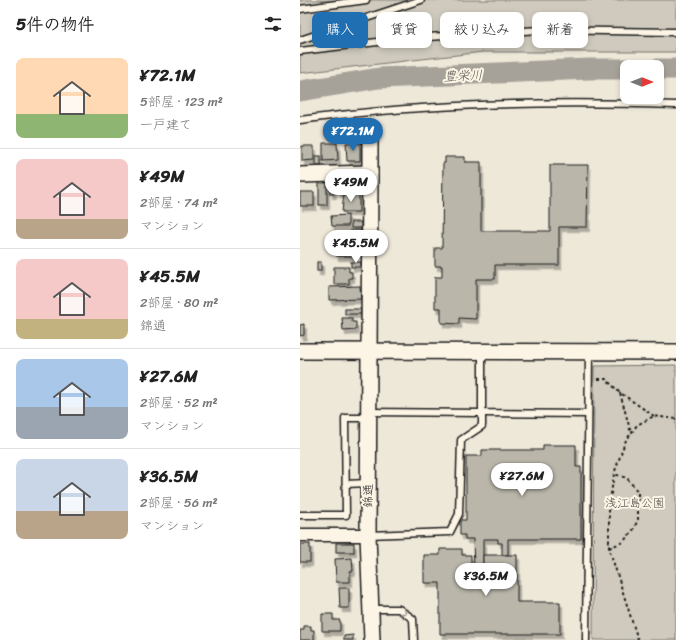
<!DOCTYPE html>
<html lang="ja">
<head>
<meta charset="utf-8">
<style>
  body { margin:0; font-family:Sriracha,"Klee One",sans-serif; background:#f6f6f6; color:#222; height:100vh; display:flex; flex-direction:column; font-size:15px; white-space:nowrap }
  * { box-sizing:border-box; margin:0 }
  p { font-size:13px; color:#767676 }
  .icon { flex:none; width:22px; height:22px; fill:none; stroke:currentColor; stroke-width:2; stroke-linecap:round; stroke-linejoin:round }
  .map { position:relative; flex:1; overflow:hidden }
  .side { display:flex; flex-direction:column; background:#fff; width:300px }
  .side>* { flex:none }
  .banner { position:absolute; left:12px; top:12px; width:304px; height:36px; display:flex; gap:8px }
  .needle { width:26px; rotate:90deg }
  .tools { position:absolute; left:320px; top:60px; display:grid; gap:8px }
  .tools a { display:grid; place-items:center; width:44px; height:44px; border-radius:8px; background:#fff; box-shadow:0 2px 6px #0003; font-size:20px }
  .price { position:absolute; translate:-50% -34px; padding:0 9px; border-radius:14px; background:#fff; color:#222; font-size:13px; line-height:26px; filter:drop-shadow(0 1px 2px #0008) }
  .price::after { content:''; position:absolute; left:50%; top:24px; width:12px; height:9px; margin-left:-6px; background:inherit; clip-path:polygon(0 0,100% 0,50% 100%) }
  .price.current { background:#1f6fb2; color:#fff }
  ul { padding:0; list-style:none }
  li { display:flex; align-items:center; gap:12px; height:100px; padding:0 16px }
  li+li { border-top:1px solid #e0e0e0 }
  li span { display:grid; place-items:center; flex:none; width:112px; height:80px; border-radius:8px; color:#555 }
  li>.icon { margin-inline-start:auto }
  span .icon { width:48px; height:48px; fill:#fffc; stroke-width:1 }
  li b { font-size:17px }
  h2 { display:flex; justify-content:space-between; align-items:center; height:48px; padding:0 16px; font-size:17px }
  .pill { padding:0 14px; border-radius:8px; background:#fff; box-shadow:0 2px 6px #0003; font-size:14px; line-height:36px }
  .pill.current { background:#1f6fb2; color:#fff }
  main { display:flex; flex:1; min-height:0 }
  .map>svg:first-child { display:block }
  .green { fill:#cfcabd; stroke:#76736c }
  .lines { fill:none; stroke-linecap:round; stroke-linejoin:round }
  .river { stroke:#a7a299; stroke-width:21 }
  .building { fill:#bab6aa; stroke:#1c1c1c; filter:url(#shadow) }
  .service-casing { stroke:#1c1c1c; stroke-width:9 }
  .minor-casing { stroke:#1c1c1c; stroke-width:15 }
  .tertiary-casing { stroke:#1c1c1c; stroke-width:18 }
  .path { stroke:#1c1c1c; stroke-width:2; stroke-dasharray:3 3; stroke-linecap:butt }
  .service { stroke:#fcf5e5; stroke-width:6 }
  .minor { stroke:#fcf5e5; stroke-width:12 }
  .tertiary { stroke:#fcf5e5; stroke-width:15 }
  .oneway { stroke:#97938b }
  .labels { text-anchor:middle; stroke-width:4; stroke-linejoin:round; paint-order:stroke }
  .street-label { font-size:12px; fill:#1c1c1c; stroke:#fcf5e5 }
  .park-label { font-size:12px; fill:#52504c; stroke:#fcf5e5 }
  .water-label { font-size:13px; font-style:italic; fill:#5b5854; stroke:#fcf5e5 }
</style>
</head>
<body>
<main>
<section class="side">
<h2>5件の物件<svg class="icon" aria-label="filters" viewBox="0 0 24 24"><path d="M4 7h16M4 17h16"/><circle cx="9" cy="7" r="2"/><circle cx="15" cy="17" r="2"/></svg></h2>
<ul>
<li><span style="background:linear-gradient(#ffd9b3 70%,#8fb573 0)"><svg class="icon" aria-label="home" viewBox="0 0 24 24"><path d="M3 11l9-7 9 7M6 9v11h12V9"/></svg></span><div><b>¥72.1M</b><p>5部屋 · 123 m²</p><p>一戸建て</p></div></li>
<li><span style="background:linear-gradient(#f6c9c9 75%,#b9a48a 0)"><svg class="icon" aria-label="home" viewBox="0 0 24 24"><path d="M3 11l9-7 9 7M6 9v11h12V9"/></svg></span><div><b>¥49M</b><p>2部屋 · 74 m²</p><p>マンション</p></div></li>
<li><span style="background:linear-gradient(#f6c9c9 75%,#c2b280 0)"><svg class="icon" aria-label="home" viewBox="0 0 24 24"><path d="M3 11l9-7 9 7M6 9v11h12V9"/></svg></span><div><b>¥45.5M</b><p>2部屋 · 80 m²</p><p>錦通</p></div></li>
<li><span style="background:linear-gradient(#a9c7e8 60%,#9aa5b1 0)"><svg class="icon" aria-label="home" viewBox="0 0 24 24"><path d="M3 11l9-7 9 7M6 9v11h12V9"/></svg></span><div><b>¥27.6M</b><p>2部屋 · 52 m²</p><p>マンション</p></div></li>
<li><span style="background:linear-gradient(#c9d6e8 65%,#b9a48a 0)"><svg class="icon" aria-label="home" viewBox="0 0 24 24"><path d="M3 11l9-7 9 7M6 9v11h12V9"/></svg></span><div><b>¥36.5M</b><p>2部屋 · 56 m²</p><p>マンション</p></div></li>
</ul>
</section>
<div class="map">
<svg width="376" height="640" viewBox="0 0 376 640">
  <defs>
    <filter id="shadow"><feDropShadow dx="2.5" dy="4.5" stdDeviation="0" flood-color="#0004"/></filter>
  </defs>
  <rect width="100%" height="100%" fill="#eee8d9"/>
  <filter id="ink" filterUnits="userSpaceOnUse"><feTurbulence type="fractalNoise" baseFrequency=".025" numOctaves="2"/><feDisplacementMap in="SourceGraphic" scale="8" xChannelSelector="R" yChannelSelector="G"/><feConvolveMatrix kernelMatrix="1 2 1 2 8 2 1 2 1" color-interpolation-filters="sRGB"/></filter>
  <g filter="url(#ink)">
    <!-- green -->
    <g class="green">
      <path d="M0,0H376V52H183L0,73Z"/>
      <path d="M376,365V640H293L294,366Z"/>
    </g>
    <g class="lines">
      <!-- river -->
      <g class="river">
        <path d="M357,69H376"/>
        <path d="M0,91L79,78L288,69H327"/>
      </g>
    </g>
    <!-- building -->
    <g class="building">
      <path d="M55,129L61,130L60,134H55Z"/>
      <rect x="31" y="131" width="7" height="4"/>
      <path d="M23,143H37L38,160L23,161Z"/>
      <path d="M46,143H60V161H47Z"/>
      <path d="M2,146H14V160L2,161Z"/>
      <rect x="16" y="156" width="5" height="9"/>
      <path d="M145,157H165V162H181V231H250V165H288L287,227H259V265H195V279H176V319L159,318V324L141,323V308H135V277H142V266H135V248H142L143,163H145Z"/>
      <rect x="19" y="182" width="8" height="23"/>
      <rect x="30" y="184" width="4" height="10"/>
      <rect x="38" y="184" width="5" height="9"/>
      <rect x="0" y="192" width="14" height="14"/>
      <path d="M44,193H59V212H42Z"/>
      <path d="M48,215V226H32L31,216Z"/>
      <rect x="51" y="222" width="10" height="6"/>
      <rect x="51" y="230" width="10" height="5"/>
      <path d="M38,238H53V240H58V250H53V256H36V243H38Z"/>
      <rect x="17" y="262" width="4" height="9"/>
      <rect x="51" y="262" width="10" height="5"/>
      <path d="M34,267H49V272H52V278H49V284H34Z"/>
      <path d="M60,286L61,299L29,300V287Z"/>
      <rect x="45" y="309" width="16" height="5"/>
      <path d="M42,318H52V322H56V330L43,331Z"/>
      <path d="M4,324V335L0,336V325Z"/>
      <path d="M243,445H276V467H281V539H208V555H202V543H198V539H183V568H174L173,539H165V535H160V520H166V456H182V450H243Z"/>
      <rect x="36" y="543" width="18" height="9"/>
      <rect x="0" y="544" width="10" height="18"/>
      <path d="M140,549H162V555H171V568H183V555H217V602H260V634H140V583H124V555H140Z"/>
      <path d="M52,558L53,571H50V582H36L35,559Z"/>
      <path d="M39,588H49V608H40Z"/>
      <path d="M22,614H33V620H40V631H22Z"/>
      <path d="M4,626H11V630H14V640H0V630H4Z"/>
      <path d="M53,635V640H44V636Z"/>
    </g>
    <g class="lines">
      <!-- service casing -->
      <g class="service-casing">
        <g id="service">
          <path d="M0,9L66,0"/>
          <path d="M0,40L121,0"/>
          <path d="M0,51L112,38L240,30L376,32"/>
          <path d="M0,120C124,103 251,101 376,105"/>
          <path d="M182,351V413L288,414"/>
          <path d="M46,484L68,483"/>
          <path d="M0,515H46L45,418H68"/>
          <path d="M68,535L150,532L159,514L161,440L182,426V413L68,412"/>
          <path d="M72,609H99L113,619L114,640"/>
          <path d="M286,640L289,352"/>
        </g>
      </g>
      <!-- minor casing -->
      <g class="minor-casing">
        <path id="minor" d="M0,535H68"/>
      </g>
      <!-- tertiary casing -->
      <g class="tertiary-casing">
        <g id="tertiary">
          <path d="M70,128V173"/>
          <path d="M0,175L70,173L68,535L72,640"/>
          <path d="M0,351L376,352"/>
        </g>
      </g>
      <!-- path -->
      <g class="path">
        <path d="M298,379H306L319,392L354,416"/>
        <path d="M320,393L331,433"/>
        <path d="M309,548L323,542L334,529L338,519V492L327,478L314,474"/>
        <path d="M338,640L309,548V507L314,474L325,442L337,425L354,416L376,419"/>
      </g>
      <!-- service -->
      <use href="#service" class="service"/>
      <!-- minor -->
      <use href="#minor" class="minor"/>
      <!-- tertiary -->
      <use href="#tertiary" class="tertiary"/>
    </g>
    <!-- one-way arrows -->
    <defs><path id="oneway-chevron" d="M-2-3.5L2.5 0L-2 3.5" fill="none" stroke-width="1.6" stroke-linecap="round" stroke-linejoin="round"/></defs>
    <use class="oneway" href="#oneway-chevron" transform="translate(104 612) rotate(33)"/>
  </g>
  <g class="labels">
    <!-- street labels -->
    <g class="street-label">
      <text transform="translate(68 496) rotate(-90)" y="4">錦通</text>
    </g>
    <!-- park labels -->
    <g class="park-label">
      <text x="335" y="507">浅江島公園</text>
    </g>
    <!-- water labels -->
    <g class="water-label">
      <text transform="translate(163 75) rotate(-2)" y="5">豊栄川</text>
    </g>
  </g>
</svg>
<div class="tools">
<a><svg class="needle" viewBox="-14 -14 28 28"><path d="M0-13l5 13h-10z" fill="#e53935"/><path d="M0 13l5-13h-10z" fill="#767676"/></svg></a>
</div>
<b class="price current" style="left:53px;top:152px">¥72.1M</b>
<b class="price" style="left:51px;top:203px">¥49M</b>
<b class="price" style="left:56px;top:264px">¥45.5M</b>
<b class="price" style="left:222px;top:497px">¥27.6M</b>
<b class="price" style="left:186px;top:597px">¥36.5M</b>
<div class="banner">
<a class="pill current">購入</a>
<a class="pill">賃貸</a>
<a class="pill">絞り込み</a>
<a class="pill">新着</a>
</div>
</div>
</main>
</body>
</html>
